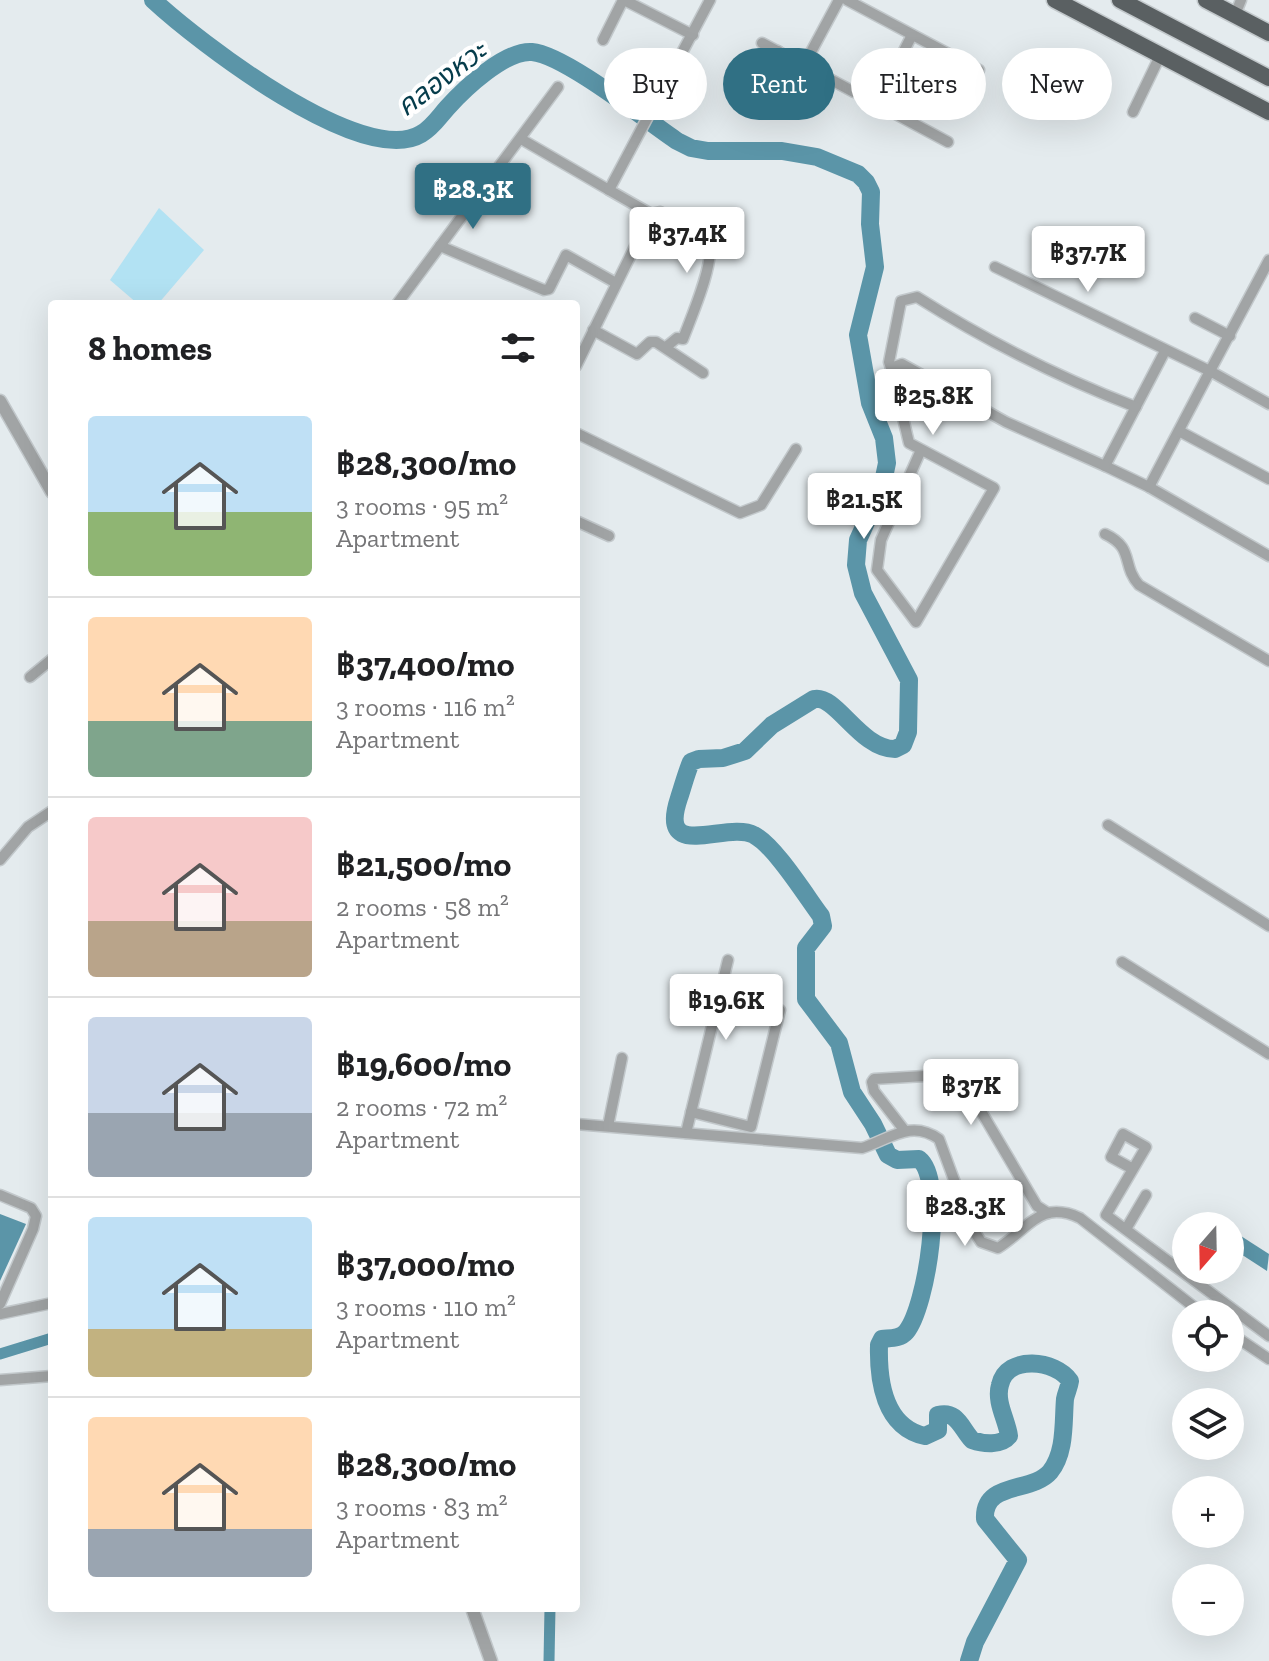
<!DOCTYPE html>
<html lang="en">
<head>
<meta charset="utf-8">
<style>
  body { margin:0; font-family:"Zilla Slab","Noto Sans Thai",serif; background:#f2f2f2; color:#202124; height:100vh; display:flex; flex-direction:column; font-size:30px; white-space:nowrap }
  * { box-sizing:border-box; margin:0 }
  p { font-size:26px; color:#757577 }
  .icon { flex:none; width:44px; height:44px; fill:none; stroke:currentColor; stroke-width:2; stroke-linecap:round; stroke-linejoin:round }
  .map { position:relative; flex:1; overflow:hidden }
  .side { position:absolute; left:48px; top:300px; width:532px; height:1312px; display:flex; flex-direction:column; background:#fff; border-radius:8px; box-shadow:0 8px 32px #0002 }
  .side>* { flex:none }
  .hud { position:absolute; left:604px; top:48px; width:544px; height:72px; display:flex; gap:16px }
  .needle { width:52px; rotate:200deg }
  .fabs { position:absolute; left:1172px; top:1212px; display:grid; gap:16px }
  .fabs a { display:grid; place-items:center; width:72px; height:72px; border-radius:50%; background:#fff; box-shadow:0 8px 32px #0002; font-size:40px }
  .price { position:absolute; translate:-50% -68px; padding:0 18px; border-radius:8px; background:#fff; color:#222; font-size:26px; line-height:52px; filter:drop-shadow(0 2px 4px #0008) }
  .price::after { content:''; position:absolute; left:50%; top:48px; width:24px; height:18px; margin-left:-12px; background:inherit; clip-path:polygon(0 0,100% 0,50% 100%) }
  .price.current { background:#307084; color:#fff }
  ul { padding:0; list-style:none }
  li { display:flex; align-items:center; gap:24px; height:200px; padding:0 40px }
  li+li { border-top:2px solid #e0e0e0 }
  li span { display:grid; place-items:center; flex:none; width:224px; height:160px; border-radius:8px; color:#555 }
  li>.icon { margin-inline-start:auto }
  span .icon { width:96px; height:96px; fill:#fffc; stroke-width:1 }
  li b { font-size:34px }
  h2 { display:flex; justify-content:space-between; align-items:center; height:96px; padding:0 40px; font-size:34px }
  .pill { padding:0 28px; border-radius:36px; background:#fff; box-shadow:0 8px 32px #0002; font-size:28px; line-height:72px }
  .pill.current { background:#307084; color:#fff }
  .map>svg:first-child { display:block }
  .green { fill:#b2e2f3 }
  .water { fill:#5b95a8 }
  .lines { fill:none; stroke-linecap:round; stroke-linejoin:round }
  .canal { stroke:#5b95a8; stroke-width:11 }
  .river { stroke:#5b95a8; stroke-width:18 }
  .minor-casing { stroke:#c2c8cb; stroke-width:13 }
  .tertiary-casing { stroke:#c2c8cb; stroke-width:15 }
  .trunk-casing { stroke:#c2c8cb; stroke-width:19 }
  .minor { stroke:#a1a4a5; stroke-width:10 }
  .tertiary { stroke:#a1a4a5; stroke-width:12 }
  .trunk { stroke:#5a6062; stroke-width:16 }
  .labels { text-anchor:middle; stroke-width:8; stroke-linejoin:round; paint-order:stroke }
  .water-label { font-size:28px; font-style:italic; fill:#053c4b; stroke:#fff }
</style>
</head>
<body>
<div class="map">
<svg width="1269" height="1661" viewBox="0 0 1269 1661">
  <rect width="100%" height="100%" fill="#e4ebee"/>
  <!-- green -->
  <path class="green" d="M159,208L204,250L158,304H138L110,280Z"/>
  <!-- water -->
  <g class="water">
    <path d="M0,1214L26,1224L0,1281Z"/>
    <path d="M1230,1229L1269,1254L1267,1271L1230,1247Z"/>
  </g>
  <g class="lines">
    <!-- canal -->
    <g class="canal">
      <path d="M0,1354L52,1338"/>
      <path d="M549,1661L550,1608"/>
    </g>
    <!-- river -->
    <path class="river" d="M153,0C197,41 363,169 421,134C432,128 439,117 447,108C464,89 505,50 532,52C565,55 646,120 677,141L691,148L708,151H782L817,157L858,174L866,182L871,192L870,224L875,267L858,335L870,403L884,438L887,463L882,487L858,540L856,565L863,593L909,680L908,732L903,745L895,749C860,749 836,694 814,699L772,725L745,751L723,758L699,759L691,762C686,774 683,786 679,798C657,864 727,820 754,835C775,846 806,896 821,916L823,926L806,948V999L839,1043L852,1092L873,1124L888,1155L897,1160L919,1159C946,1180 927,1307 906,1332C900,1339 890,1338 882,1339L879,1345C878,1380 884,1427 925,1436L938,1430V1415C957,1410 961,1428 972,1440C983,1444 1001,1446 1009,1436C1007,1420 995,1402 1000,1385C1007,1354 1056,1360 1070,1381C1069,1388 1066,1393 1065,1399C1063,1422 1066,1452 1050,1472C1032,1493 983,1481 985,1519L1018,1560L975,1642L969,1661"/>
    <!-- minor casing -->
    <g class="minor-casing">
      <g id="minor">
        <path d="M624,0L693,35"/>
        <path d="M847,0L979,70"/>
        <path d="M1235,15L1241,0"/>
        <path d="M912,35L877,104L948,142"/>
        <path d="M603,40L623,0"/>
        <path d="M762,43L854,92"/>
        <path d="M804,65L839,0"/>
        <path d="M753,101L778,51"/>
        <path d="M1133,112L1160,56"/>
        <path d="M521,139L609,190"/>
        <path d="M651,214L660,212C671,218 702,231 708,242C717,259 690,320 683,339L677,338L666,347"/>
        <path d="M440,246L544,290L549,289L566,255L616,283"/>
        <path d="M1269,260L1210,371L1269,404"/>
        <path d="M995,267L1210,371L1149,487"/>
        <path d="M397,304L558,87"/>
        <path d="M1195,318L1230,336"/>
        <path d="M593,330L637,354L650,342H656L703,373"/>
        <path d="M1165,351L1105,466L1149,487L1269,556"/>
        <path d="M576,366L651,214L609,190L710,0"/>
        <path d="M891,368L889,362L901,301L917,297C988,342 1058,377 1136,407"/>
        <path d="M1179,431L1269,479"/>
        <path d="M576,433L740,513L761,505L796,449"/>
        <path d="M921,450L881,540L877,570L916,622L994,488L909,443L891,368L902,364L1006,422L1105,466"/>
        <path d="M576,521L609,536"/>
        <path d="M1105,534C1135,548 1121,565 1139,585L1269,661"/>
        <path d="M30,677L52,659"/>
        <path d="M1108,825L1269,926"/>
        <path d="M0,860L28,827L52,811"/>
        <path d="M1122,962L1269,1054"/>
        <path d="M691,1112L751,1127L780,1010"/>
        <path d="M576,1124L862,1148C890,1139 911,1119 939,1139L971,1226L981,1242L998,1248C1028,1230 1039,1199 1080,1218L1203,1314"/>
        <path d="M608,1126L622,1058"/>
        <path d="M905,1131L874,1091L872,1082L874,1079L959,1074L1037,1206L1048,1213"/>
        <path d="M686,1133L728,960"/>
        <path d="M1133,1169L1111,1157L1123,1134L1146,1147L1106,1215L1269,1336"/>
        <path d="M0,1195L31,1208L36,1216L33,1229L0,1304"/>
        <path d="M1126,1229L1146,1195"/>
        <path d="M0,1314L52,1303"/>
        <path d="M1230,1333L1269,1359"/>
        <path d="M0,1380L52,1376"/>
      </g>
    </g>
    <!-- tertiary casing -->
    <g class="tertiary-casing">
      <g id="tertiary">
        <path d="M0,401L52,492"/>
        <path d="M472,1608L491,1661"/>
      </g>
    </g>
    <!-- trunk casing -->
    <g class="trunk-casing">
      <g id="trunk">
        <path d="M1055,0L1269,112"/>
        <path d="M1120,0L1269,78"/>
        <path d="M1206,0L1269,33"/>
      </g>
    </g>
    <!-- minor -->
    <use href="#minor" class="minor"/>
    <!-- tertiary -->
    <use href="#tertiary" class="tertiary"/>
    <!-- trunk -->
    <use href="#trunk" class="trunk"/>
  </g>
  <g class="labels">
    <!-- water labels -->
    <g class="water-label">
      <text transform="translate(441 78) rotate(-37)" y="10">คลองหวะ</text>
    </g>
  </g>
</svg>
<div class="fabs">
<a><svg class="needle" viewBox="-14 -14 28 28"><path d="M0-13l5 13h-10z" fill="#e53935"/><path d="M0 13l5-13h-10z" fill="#757577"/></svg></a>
<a><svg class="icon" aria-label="locate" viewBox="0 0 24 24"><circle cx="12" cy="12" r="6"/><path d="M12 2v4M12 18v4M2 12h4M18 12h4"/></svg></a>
<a><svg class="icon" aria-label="layers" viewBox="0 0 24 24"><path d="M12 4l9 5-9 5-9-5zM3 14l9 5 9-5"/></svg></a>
<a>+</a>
<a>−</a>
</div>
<b class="price current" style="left:473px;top:231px">฿28.3K</b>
<b class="price" style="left:687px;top:275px">฿37.4K</b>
<b class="price" style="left:1088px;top:294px">฿37.7K</b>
<b class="price" style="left:933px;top:437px">฿25.8K</b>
<b class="price" style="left:864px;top:541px">฿21.5K</b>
<b class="price" style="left:726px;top:1042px">฿19.6K</b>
<b class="price" style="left:971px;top:1127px">฿37K</b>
<b class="price" style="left:965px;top:1248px">฿28.3K</b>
<div class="hud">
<a class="pill">Buy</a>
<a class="pill current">Rent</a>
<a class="pill">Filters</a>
<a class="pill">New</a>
</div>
<section class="side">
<h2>8 homes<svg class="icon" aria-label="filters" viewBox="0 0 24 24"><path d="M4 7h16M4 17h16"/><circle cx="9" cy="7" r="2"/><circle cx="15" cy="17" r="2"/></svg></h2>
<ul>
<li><span style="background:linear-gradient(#bfe0f5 60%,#8fb573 0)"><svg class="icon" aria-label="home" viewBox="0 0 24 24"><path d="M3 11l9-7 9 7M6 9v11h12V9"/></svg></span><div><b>฿28,300/mo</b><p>3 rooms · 95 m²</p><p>Apartment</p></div></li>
<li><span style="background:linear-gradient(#ffd9b3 65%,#7fa58c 0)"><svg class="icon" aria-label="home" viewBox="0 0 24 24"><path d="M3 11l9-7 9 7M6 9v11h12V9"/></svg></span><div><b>฿37,400/mo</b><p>3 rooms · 116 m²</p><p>Apartment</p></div></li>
<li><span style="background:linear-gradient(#f6c9c9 65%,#b9a48a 0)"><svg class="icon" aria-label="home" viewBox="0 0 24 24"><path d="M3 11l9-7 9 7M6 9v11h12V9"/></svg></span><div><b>฿21,500/mo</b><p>2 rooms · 58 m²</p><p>Apartment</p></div></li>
<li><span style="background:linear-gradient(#c9d6e8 60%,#9aa5b1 0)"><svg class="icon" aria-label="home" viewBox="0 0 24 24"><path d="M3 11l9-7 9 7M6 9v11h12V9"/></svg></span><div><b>฿19,600/mo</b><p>2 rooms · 72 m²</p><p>Apartment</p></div></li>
<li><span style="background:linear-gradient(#bfe0f5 70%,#c2b280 0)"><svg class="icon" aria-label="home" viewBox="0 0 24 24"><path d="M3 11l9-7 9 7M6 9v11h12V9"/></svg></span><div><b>฿37,000/mo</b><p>3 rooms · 110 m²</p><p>Apartment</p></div></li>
<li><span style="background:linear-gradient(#ffd9b3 70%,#9aa5b1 0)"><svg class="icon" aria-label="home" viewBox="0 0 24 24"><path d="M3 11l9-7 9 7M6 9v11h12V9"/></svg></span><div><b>฿28,300/mo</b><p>3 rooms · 83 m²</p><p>Apartment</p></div></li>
</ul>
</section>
</div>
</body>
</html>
